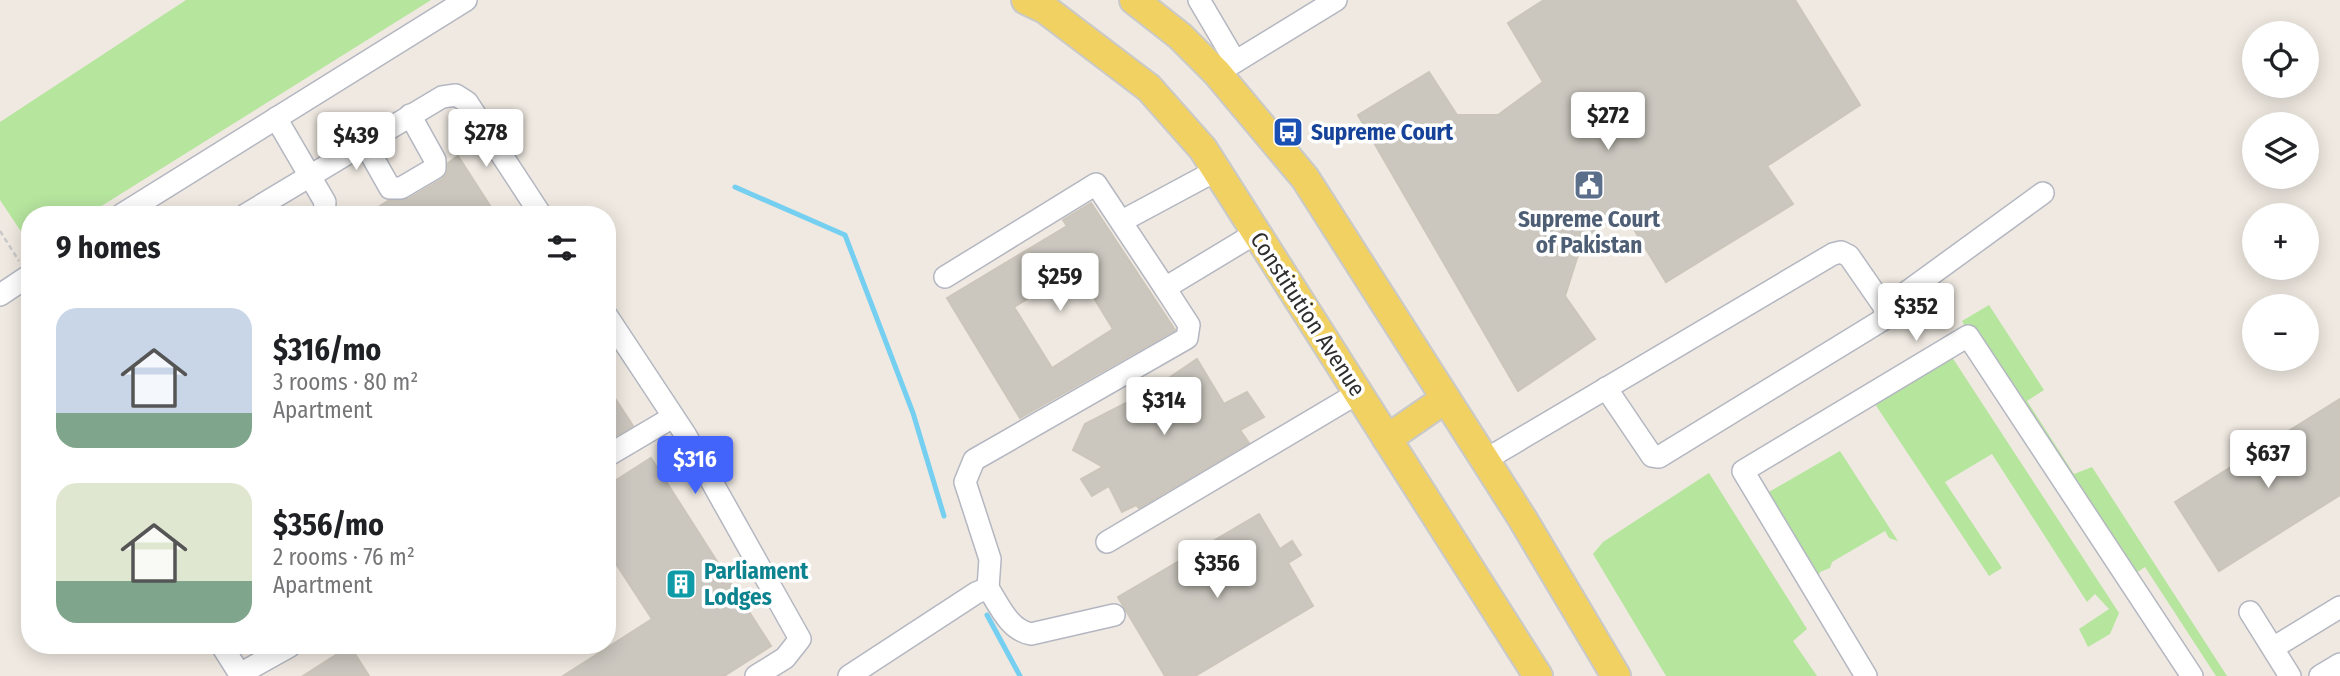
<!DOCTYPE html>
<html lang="en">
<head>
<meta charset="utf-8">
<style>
  body { margin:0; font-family:"Fira Sans Condensed",sans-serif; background:#f6f6f6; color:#202124; height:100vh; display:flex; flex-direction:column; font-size:26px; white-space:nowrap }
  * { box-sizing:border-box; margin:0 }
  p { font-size:23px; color:#757577 }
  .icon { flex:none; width:38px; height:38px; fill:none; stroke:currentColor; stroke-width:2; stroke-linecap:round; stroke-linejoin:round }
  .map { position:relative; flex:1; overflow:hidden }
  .panel { position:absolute; left:21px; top:206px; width:595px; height:448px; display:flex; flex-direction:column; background:#fff; border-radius:28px; box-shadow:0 4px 18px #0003 }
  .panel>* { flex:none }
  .tools { position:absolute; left:2242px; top:21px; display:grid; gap:14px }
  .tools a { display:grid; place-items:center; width:77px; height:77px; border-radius:50%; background:#fff; box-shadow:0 4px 18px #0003; font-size:35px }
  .price { position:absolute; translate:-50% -60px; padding:0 16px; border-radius:7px; background:#fff; color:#222; font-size:23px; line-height:46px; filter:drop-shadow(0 2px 4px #0008) }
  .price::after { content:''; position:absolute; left:50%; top:42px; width:21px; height:16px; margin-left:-10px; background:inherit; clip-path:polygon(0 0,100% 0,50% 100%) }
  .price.active { background:#4264fb; color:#fff }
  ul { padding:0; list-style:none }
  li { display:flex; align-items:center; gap:21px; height:175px; padding:0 35px }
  li span { display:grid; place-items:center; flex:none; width:196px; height:140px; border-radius:21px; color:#555 }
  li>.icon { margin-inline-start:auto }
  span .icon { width:84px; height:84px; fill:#fffc; stroke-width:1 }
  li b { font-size:30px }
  h2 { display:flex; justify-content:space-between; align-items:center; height:84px; padding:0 35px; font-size:30px }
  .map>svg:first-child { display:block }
  .green { fill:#b6e59e }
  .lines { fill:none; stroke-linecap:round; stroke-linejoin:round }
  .stream { stroke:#75cff0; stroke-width:5 }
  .building { fill:#cbc7bf; stroke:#cbc5ba; stroke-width:2; fill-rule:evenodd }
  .minor-casing { stroke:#b4b7c1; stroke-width:24 }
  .major-casing { stroke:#c9c9c9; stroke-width:32 }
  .path { stroke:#c9c9c9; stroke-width:2.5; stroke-dasharray:5 3.5; stroke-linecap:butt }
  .minor { stroke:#fff; stroke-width:21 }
  .major { stroke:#f2d163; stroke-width:28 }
  .labels { text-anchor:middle; stroke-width:7; stroke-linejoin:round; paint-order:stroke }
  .transit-label { font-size:23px; font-weight:bold; fill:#164399; stroke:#fff; text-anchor:start }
  .service-label { font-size:23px; font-weight:bold; fill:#4e5e75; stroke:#fff }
  .street-label { font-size:23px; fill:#2e2e2e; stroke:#fff }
  .culture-label { font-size:23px; font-weight:bold; fill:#0d838f; stroke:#fff; text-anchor:start }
</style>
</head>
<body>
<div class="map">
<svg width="2340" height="676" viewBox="0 0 2340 676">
  <rect width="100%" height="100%" fill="#efe9e1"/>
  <!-- green -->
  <g class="green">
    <path d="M186,0H431L87,215H30V245L0,200V122Z"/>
    <path d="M1989,305L2044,390L2027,401L2074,474L2092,467L2227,676H2216L2145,567L2130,577L1967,330L1962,321Z"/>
    <path d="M1950,354L2119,613L2110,634L2088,647L2079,629L2109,609L2095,594L2087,602L1992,454L1945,482L2002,568L1989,576L1873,401Z"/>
    <path d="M1840,451L1898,541L1889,538L1885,531L1832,562L1830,568L1820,572L1817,579L1762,496Z"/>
    <path d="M1709,473L1807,629L1793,641L1817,676H1666L1593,554L1603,542Z"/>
  </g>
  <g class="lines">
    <!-- stream -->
    <g class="stream">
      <path d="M735,187L845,235L913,413L944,516"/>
      <path d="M987,615L1020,676"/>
    </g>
  </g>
  <!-- building -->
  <g class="building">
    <path d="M1544,0H1795L1860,105L1767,166L1793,204L1666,282L1624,213L1583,239L1565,296L1595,339L1518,391L1358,115L1429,72L1457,115H1498L1543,82L1508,23Z"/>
    <path d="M458,156L496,215H365L388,201L408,199L442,179L447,174L448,163Z"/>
    <path d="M1091,203L1175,330L1020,418L947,298L1067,226L1063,220ZM1076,269L1113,329L1052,368L1014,307Z"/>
    <path d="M1197,359L1224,404L1247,392L1264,417L1240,430L1249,443L1139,508L1136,505L1122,512L1109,486L1092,496L1081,479L1103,467L1073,450L1085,424L1132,400L1129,396L1152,384H1160Z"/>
    <path d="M607,386L633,426L607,441Z"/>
    <path d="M2340,399V495L2219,571L2175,502Z"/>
    <path d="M651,458L771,646L724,676H563L652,619L607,550V486Z"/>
    <path d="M1259,514L1280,549L1292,541L1301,555L1288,563L1313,606L1195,676H1165L1118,597Z"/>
    <path d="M350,646L369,676H303Z"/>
  </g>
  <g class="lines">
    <!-- minor casing -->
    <g class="minor-casing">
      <g id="minor">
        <path d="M1199,0L1235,61"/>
        <path d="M1217,73L1336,0"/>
        <path d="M276,118L325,202L324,215"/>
        <path d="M364,142L390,188H401L435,168V160L410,115"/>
        <path d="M121,215L466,0"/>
        <path d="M245,215L442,97L456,95L467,102L541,215"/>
        <path d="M1122,221L1217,170"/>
        <path d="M945,277L1096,184L1165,288L1256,233"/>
        <path d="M0,295L30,275"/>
        <path d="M607,316L685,434L800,639L785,658L756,676"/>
        <path d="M1606,388L1652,456L1659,457L1884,319L1885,308"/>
        <path d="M607,456L673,417"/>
        <path d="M1485,460L1833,254L1841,252L1849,256L1885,308L2043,193"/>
        <path d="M1107,542L1358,393"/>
        <path d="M988,588L990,559L965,482L974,460L1187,338L1189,325L1165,288"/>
        <path d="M2250,612L2290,676"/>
        <path d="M222,646L241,676"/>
        <path d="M2273,648L2340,607"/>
        <path d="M240,674L290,646"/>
        <path d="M849,676L976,593L988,588C999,605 1009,630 1031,634L1114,615"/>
        <path d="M1866,676L1743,471L1968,336L2192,676"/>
        <path d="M2320,676L2340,664"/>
      </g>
    </g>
    <!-- major casing -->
    <g class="major-casing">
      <g id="major">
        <path d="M1026,0L1045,9L1149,88L1203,149L1538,676"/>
        <path d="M1134,0L1180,36L1217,73L1305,178L1522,518L1616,676"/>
        <path d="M1387,439L1445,399"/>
      </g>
    </g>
    <!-- path -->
    <path class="path" d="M0,231L19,261"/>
    <!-- minor -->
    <use href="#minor" class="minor"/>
    <!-- major -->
    <use href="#major" class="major"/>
  </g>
  <!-- icons -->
  <defs>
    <g id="bus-square" transform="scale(1.575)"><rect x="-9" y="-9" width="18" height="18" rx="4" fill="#1a4fb4" stroke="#fff"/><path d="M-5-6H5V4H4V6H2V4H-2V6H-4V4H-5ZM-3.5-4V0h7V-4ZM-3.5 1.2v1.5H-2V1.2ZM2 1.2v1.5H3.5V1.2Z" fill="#fff"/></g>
    <g id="civic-square" transform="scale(1.575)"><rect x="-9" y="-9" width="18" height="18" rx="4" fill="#5c6f8a" stroke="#fff"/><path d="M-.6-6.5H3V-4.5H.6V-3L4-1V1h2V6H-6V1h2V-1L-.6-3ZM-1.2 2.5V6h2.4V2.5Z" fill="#fff"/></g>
    <g id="building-square" transform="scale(1.575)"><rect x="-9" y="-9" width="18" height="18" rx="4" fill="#0f9aa8" stroke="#fff"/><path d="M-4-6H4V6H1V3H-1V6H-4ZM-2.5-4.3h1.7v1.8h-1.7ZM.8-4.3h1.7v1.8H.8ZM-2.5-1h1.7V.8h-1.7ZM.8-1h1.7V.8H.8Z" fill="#fff"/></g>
  </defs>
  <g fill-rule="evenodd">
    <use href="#bus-square" x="1288" y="132"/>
    <use href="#civic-square" x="1589" y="185"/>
    <use href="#building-square" x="681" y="584"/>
  </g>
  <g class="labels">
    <!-- transit labels -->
    <g class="transit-label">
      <text x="1311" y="140">Supreme Court</text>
    </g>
    <!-- service labels -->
    <g class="service-label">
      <text x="1589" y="227">Supreme Court<tspan x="1589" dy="26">of Pakistan</tspan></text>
    </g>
    <!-- street labels -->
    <g class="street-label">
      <text transform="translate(1308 314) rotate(57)" y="8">Constitution Avenue</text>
    </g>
    <!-- culture labels -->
    <g class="culture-label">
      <text x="704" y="579">Parliament<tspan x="704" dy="26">Lodges</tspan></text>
    </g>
  </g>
</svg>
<div class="tools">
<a><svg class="icon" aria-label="locate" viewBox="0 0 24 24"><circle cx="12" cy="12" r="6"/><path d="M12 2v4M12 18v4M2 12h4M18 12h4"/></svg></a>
<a><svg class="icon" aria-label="layers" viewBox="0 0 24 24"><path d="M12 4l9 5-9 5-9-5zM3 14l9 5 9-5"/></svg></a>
<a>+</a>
<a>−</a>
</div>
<b class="price" style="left:1608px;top:152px">$272</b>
<b class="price" style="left:486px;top:169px">$278</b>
<b class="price" style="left:356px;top:172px">$439</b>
<b class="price" style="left:1060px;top:313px">$259</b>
<b class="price" style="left:1916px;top:343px">$352</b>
<b class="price" style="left:1164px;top:437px">$314</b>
<b class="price" style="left:2268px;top:490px">$637</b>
<b class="price active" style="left:695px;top:496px">$316</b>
<b class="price" style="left:1217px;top:600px">$356</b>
<section class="panel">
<h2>9 homes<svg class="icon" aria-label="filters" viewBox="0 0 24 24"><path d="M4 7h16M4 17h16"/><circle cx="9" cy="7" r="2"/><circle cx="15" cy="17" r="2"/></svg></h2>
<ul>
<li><span style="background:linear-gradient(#c9d6e8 75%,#7fa58c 0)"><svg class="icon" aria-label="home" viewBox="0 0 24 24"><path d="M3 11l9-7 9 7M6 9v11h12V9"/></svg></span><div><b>$316/mo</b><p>3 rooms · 80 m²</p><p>Apartment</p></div></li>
<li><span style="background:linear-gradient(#dfe7d0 70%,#7fa58c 0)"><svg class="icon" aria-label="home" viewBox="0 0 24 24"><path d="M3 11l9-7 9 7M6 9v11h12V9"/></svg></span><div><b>$356/mo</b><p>2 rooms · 76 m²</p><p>Apartment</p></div></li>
</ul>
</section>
</div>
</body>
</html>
